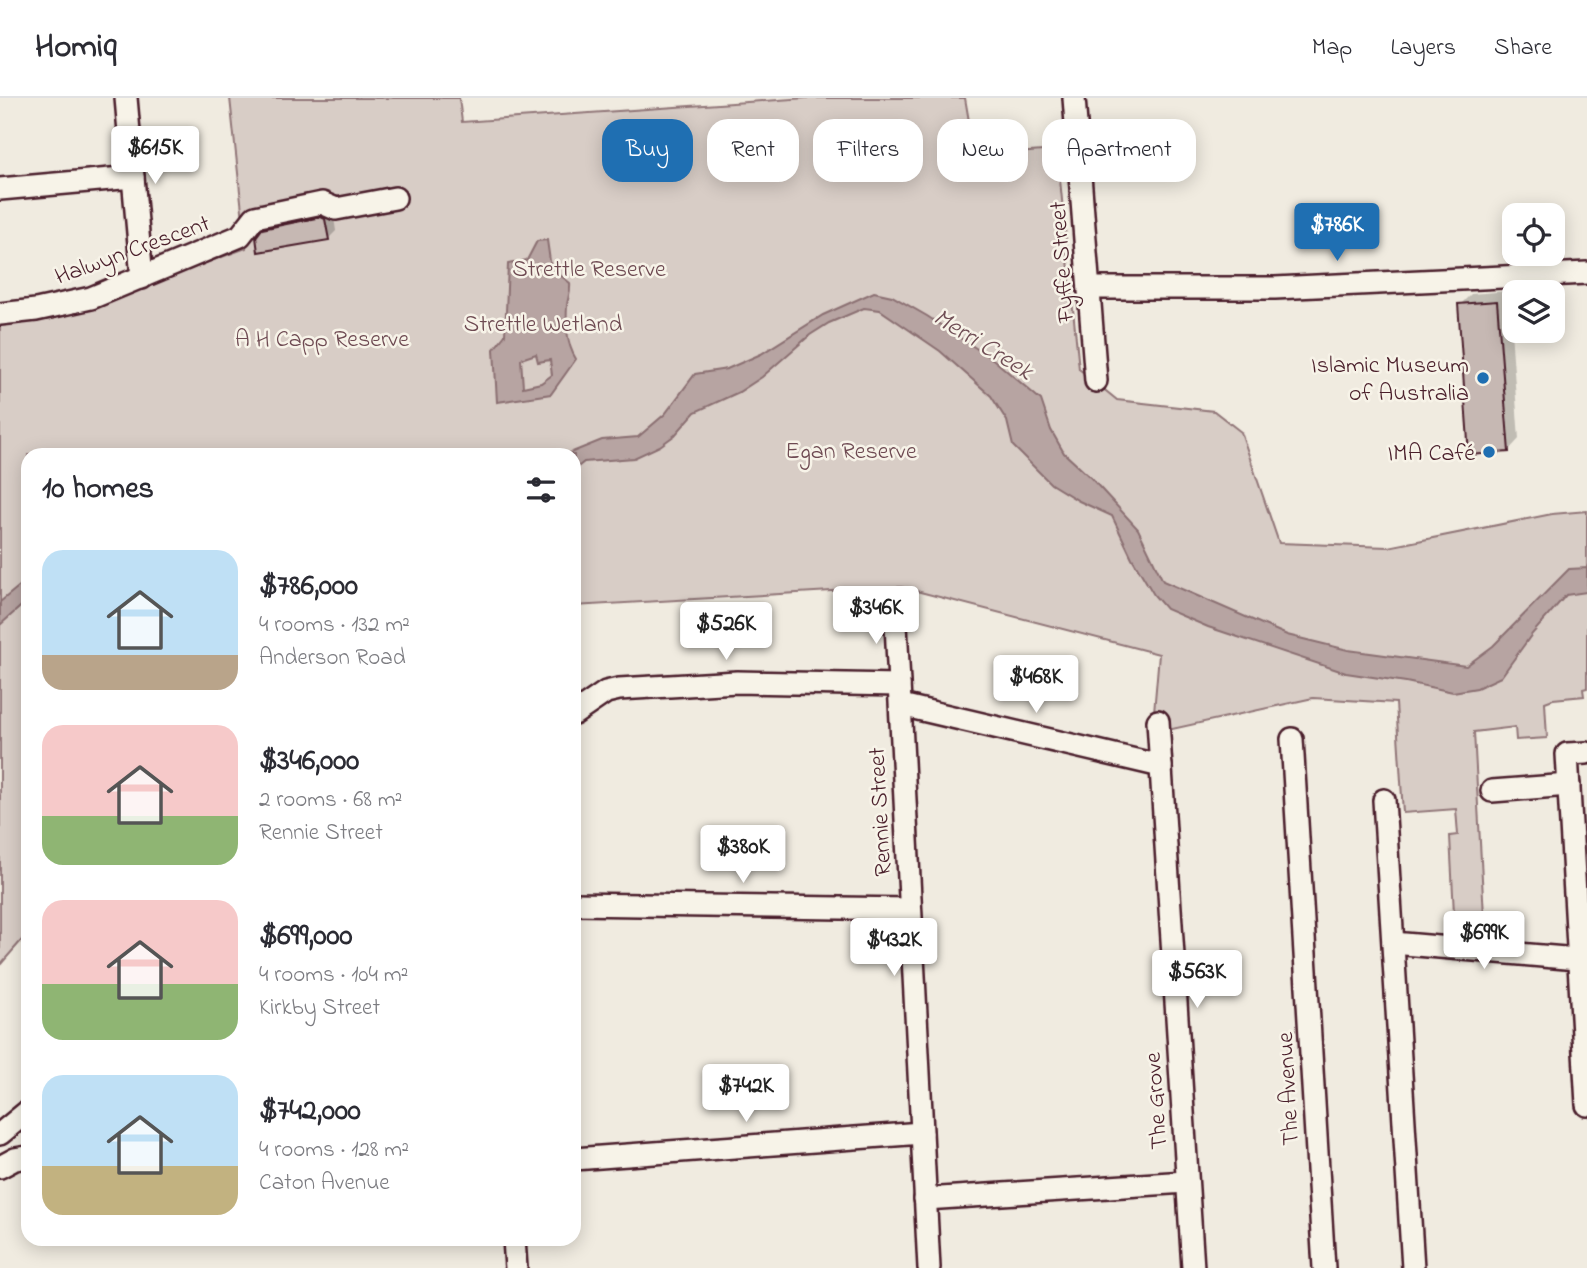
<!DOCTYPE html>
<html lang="en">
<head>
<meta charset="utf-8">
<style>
  body { margin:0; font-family:"Indie Flower",sans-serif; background:#f7f7f7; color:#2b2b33; height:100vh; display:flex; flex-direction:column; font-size:26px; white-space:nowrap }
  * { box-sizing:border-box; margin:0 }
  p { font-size:23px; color:#7c7c81 }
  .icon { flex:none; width:38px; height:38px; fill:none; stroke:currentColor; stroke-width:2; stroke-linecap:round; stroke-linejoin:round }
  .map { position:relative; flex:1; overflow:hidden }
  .details { position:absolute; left:21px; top:350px; width:560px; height:798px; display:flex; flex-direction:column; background:#fff; border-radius:21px; box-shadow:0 4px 18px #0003 }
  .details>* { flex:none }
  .hud { position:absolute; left:602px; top:21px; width:665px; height:63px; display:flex; gap:14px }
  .controls { position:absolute; left:1502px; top:105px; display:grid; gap:14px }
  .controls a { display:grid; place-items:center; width:63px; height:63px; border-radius:14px; background:#fff; box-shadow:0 4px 18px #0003; font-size:35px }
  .price { position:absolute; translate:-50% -60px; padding:0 16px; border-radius:7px; background:#fff; color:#222; font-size:23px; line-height:46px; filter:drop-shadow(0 2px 4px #0008) }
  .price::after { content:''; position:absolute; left:50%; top:42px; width:21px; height:16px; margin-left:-10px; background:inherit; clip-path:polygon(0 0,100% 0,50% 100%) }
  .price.current { background:#1f6fb2; color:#fff }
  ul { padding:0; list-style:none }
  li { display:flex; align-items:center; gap:21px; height:175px; padding:0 21px }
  li span { display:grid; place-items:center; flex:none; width:196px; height:140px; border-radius:21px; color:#555 }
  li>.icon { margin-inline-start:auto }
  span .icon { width:84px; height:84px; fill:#fffc; stroke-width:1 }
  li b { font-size:30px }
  h2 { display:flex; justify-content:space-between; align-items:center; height:84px; padding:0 21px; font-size:30px }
  .chip { padding:0 24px; border-radius:21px; background:#fff; box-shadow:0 4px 18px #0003; font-size:24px; line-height:63px }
  .chip.current { background:#1f6fb2; color:#fff }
  header { display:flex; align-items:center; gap:42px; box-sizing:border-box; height:98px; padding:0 35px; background:#fff; border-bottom:2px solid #e1e1e2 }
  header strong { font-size:33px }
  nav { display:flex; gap:38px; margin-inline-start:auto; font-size:24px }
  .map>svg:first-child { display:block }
  .green { fill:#d8cdc6; stroke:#917678; stroke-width:2 }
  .water { fill:#b7a4a2; stroke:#8b6f72; stroke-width:2; fill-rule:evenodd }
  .shadow { fill:#0003 }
  .building { fill:#c6b8b3; stroke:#4a1f2b; stroke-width:2 }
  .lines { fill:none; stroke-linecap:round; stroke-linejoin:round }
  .minor-casing { stroke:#4a1f2b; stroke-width:26 }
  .minor { stroke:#f7f3e8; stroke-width:21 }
  .poi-dot { fill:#1f6fb2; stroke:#f7f3e8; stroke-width:2.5 }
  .labels { text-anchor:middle; stroke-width:5; stroke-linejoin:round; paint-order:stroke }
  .street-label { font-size:24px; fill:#4a1f2b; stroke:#f7f3e8 }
  .park-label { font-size:24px; fill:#6e4a52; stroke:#f7f3e8 }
  .poi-label { font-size:24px; fill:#4a1f2b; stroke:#f7f3e8; text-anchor:end }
  .water-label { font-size:26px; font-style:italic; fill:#704e55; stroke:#f7f3e8 }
</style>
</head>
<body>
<header>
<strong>Homiq</strong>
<nav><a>Map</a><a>Layers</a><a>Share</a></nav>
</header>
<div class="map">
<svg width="1587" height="1170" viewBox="0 0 1587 1170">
  <rect width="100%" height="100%" fill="#f0ebe0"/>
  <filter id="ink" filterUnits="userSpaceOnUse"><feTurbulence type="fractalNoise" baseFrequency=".0143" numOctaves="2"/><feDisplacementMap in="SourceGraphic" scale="14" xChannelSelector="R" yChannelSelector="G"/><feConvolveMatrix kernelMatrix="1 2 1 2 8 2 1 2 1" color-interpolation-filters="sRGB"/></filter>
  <g filter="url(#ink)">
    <!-- green -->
    <path class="green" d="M230,0H459L462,24L806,0H965L975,58L1057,52L1079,271L1117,302L1214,313L1241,334L1279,445L1388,449L1552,416L1587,413V590L1583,591L1584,598L1553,601L1545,604L1547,640L1516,642L1515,629L1474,634L1485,836L1455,835L1450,738L1458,737L1456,711L1403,715L1396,605L1313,600L1168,632L1154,614L1159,556L901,489L574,508V357H28V835L0,867V226L192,170L246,150Z"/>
    <!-- water -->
    <g class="water">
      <path d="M547,142L551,170L570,185C571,194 568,199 567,207C566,226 566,245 576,261L551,296L497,304L494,251L505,237L508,166L527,162L537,143ZM536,256L538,264L550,262L552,277L541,285L523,289L521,261Z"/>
      <path d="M874,194L892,198L927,218L994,262L1041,302L1051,332L1064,355L1091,380L1138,431L1163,483L1287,537L1348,552L1466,568L1493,548L1569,471L1587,470V494L1566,497L1532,536L1501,579L1477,590L1453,594L1406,584L1346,575L1208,529L1166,511L1154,497L1132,460L1112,418L1079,403L1051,386L1013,348L1007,323L991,298L940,253L880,212L864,210L829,225L810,237L762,279L739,294L695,314L675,337L660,348L634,360L584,364L574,372V357H565L602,342L638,339L665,316L695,276L727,271L761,256L823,217Z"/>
      <path d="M28,481V502L0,527V504Z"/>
    </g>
    <!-- shadow -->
    <g class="shadow">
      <path d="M333,113L336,133L328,141L264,132L272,123Z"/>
      <path d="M1508,193L1519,341L1508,353L1460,207L1471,196Z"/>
    </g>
    <!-- building -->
    <g class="building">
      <path d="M321,119L325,121L329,142L258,154L256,139L262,131Z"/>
      <path d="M1497,203L1509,354L1469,357L1458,206Z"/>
    </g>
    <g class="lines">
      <!-- minor casing -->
      <g class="minor-casing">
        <g id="minor">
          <path d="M126,0L142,180"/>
          <path d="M1074,0L1096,283"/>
          <path d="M0,91L133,79"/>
          <path d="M1089,190H1275L1587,175"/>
          <path d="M0,216L36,212L91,200L240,138L255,119L322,105L336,111L395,100"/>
          <path d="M895,507L929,1170"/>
          <path d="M901,607L1161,668"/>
          <path d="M574,616L606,594L619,591L737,584L899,587"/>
          <path d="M1158,623L1193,1170"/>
          <path d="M1292,641L1324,1170"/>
          <path d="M1587,655L1567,656L1587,1007"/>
          <path d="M1492,693L1569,687"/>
          <path d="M1384,702L1413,1170"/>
          <path d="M574,806L910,811"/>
          <path d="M1393,845L1577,861"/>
          <path d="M0,1036L28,1013"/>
          <path d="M574,1061L922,1035"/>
          <path d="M0,1069L15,1061L28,1059"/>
          <path d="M925,1101L1186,1084"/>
          <path d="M514,1141L516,1170"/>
        </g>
      </g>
      <!-- minor -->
      <use href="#minor" class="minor"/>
    </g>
  </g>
  <!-- markers -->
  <g class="poi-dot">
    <circle cx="1483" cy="280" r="7"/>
    <circle cx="1489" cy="354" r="7"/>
  </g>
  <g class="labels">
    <!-- street labels -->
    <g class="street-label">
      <text transform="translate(132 151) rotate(-20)" y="8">Halwyn Crescent</text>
      <text transform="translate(1061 164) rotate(-94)" y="8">Fyffe Street</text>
      <text transform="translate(879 714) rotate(-93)" y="8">Rennie Street</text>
      <text transform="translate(1287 991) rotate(-93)" y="8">The Avenue</text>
      <text transform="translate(1155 1003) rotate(-94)" y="8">The Grove</text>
    </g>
    <!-- park labels -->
    <g class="park-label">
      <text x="589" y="178">Strettle Reserve</text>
      <text x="543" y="233">Strettle Wetland</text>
      <text x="322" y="248">A H Capp Reserve</text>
      <text x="851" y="360">Egan Reserve</text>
    </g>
    <!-- poi labels -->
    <g class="poi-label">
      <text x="1469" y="274">Islamic Museum<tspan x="1469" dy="28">of Australia</tspan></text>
      <text x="1475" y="362">IMA Café</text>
    </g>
    <!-- water labels -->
    <g class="water-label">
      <text transform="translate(984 245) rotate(32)" y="9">Merri Creek</text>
    </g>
  </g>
</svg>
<div class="controls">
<a><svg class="icon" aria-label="locate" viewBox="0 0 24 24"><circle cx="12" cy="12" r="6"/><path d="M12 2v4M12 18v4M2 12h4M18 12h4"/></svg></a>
<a><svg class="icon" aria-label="layers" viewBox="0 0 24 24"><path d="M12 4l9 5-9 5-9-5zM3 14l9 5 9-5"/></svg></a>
</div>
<b class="price" style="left:155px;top:88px">$615K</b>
<b class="price current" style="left:1337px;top:165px">$786K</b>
<b class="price" style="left:876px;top:548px">$346K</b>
<b class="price" style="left:726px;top:564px">$526K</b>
<b class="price" style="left:1036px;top:617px">$468K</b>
<b class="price" style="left:743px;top:787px">$380K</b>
<b class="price" style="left:1484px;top:873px">$699K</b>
<b class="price" style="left:894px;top:880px">$432K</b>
<b class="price" style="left:1197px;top:912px">$563K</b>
<b class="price" style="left:746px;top:1026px">$742K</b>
<div class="hud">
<a class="chip current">Buy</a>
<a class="chip">Rent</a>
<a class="chip">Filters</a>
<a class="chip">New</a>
<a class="chip">Apartment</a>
</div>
<section class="details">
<h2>10 homes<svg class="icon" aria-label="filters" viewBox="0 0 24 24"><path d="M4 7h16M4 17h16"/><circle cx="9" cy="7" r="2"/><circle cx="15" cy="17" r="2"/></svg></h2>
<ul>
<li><span style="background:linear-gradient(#bfe0f5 75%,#b9a48a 0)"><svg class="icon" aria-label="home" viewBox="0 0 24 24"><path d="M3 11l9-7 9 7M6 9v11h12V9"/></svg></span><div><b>$786,000</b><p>4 rooms · 132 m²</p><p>Anderson Road</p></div></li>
<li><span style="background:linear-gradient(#f6c9c9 65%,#8fb573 0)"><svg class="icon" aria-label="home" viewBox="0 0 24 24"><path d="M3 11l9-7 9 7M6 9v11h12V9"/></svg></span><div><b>$346,000</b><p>2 rooms · 68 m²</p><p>Rennie Street</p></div></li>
<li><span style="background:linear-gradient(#f6c9c9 60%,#8fb573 0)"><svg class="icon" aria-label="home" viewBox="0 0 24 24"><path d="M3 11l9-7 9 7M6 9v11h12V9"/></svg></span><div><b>$699,000</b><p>4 rooms · 104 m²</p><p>Kirkby Street</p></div></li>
<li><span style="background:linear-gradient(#bfe0f5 65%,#c2b280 0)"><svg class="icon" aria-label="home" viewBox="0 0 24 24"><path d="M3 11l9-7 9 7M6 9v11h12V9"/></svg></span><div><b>$742,000</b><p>4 rooms · 128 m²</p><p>Caton Avenue</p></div></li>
</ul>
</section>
</div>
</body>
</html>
